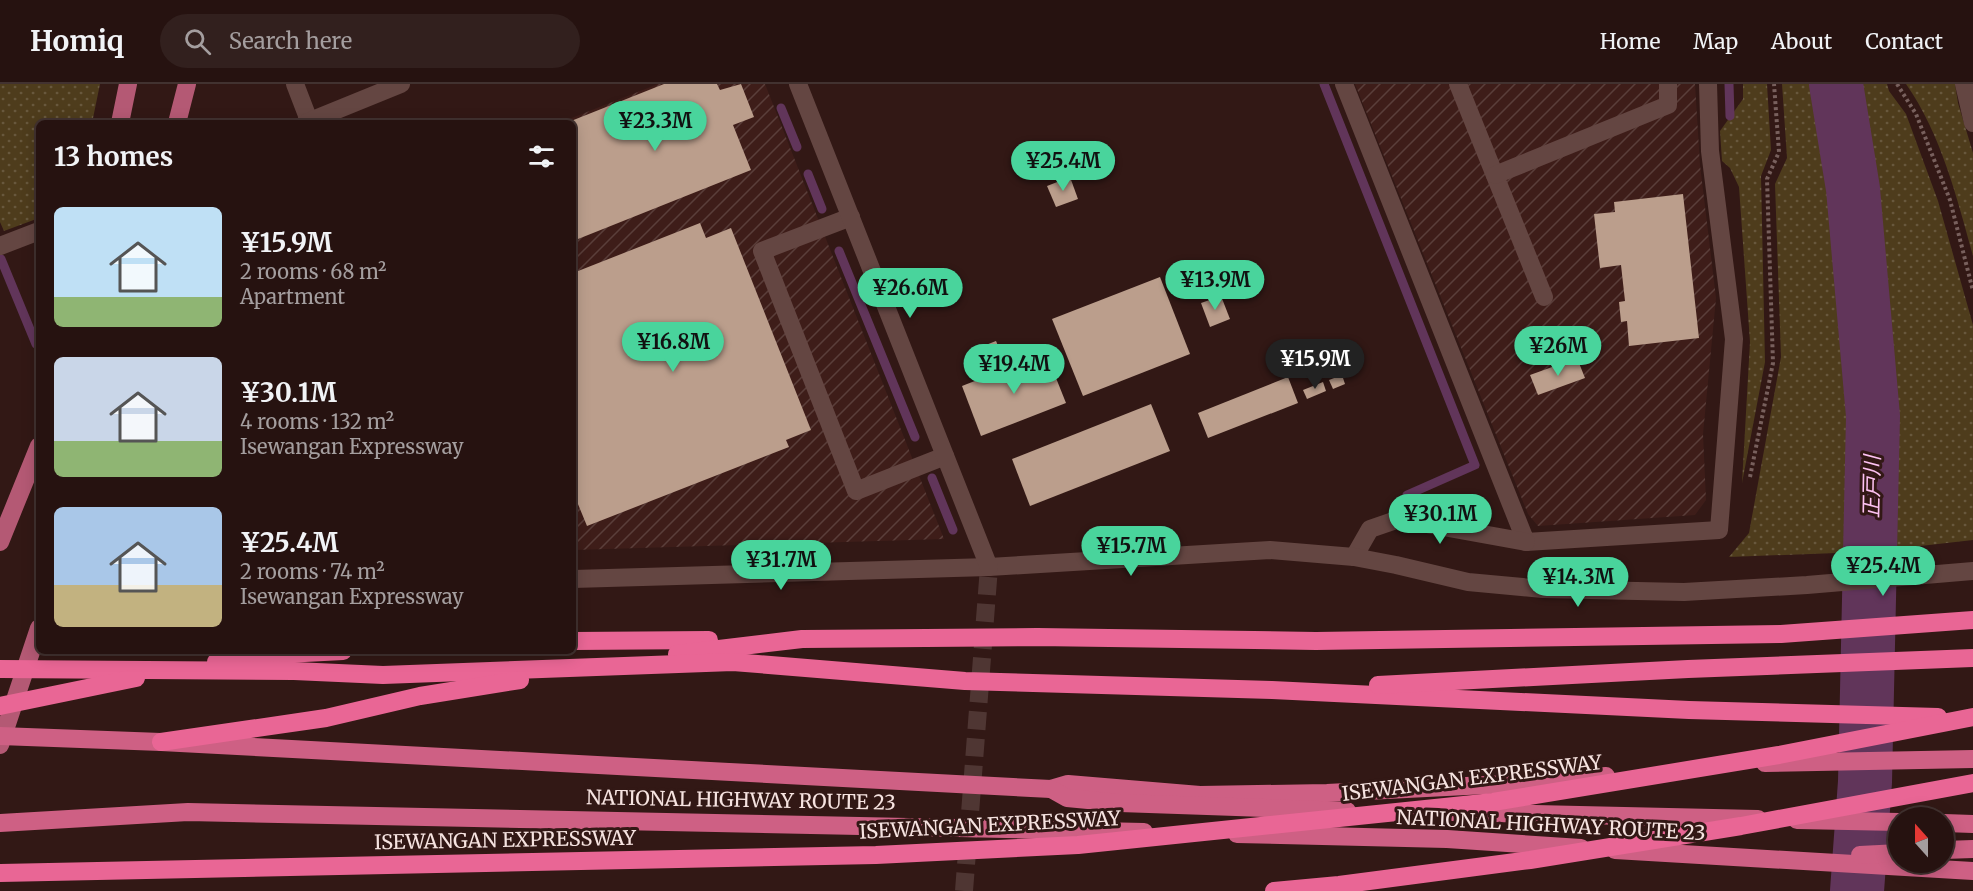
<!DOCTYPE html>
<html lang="en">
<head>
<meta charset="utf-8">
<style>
  body { margin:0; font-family:Merriweather,"Noto Sans JP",serif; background:#32201e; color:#f1f3f6; height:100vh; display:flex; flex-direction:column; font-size:22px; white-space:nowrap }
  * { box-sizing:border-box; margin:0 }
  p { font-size:20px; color:#a49e9f }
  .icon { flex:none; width:33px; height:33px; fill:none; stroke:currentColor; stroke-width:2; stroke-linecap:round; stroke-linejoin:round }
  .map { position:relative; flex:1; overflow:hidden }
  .sheet { position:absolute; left:36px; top:36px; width:540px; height:534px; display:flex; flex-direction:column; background:#261210; border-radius:9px; box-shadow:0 3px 15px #0003,0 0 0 2px #423230 }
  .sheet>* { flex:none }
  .needle { width:39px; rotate:339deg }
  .tools { position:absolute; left:1888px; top:723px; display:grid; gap:12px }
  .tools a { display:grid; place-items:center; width:66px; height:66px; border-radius:50%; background:#261210; box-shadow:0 3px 15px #0003,0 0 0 2px #423230; font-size:30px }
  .price { position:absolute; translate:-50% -51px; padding:0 14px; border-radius:21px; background:#49d49c; color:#111; font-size:20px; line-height:39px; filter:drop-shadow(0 2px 3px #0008) }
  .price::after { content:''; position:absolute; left:50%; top:36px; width:18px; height:14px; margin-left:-9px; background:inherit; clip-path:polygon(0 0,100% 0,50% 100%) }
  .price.selected { background:#222; color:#fff }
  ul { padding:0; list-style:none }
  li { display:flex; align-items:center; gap:18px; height:150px; padding:0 18px }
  li span { display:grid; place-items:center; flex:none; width:168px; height:120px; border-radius:9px; color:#555 }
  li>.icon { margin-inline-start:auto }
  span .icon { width:72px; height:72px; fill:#fffc; stroke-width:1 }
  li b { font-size:26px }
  h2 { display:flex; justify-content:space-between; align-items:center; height:72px; padding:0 18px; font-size:26px }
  header { display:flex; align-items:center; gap:36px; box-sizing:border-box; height:84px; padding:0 30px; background:#261210; border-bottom:2px solid #423230 }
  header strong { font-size:28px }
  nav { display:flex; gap:33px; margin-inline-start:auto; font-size:21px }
  .search { width:420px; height:54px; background:#32201e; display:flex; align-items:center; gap:15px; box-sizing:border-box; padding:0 21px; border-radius:33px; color:#a49e9f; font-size:22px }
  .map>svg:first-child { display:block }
  .industrial { fill:url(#industrial-furrows) }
  .grass { fill:url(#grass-dots) }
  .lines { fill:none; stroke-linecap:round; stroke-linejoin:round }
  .stream { stroke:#61355a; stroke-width:9 }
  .river { stroke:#61355a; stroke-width:54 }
  .building { fill:#bb9e8c }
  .tertiary-tunnel { stroke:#4f3633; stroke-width:18; stroke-dasharray:18 9; stroke-linecap:butt }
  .path { stroke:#78605d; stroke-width:4; stroke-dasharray:3 3; stroke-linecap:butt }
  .service { stroke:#644642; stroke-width:18 }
  .minor { stroke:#644642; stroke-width:18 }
  .tertiary { stroke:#644642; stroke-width:18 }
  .primary { stroke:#b45974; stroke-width:18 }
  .trunk { stroke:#ce6084; stroke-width:18 }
  .motorway { stroke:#e96695; stroke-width:18 }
  .labels { text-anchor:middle; stroke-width:6; stroke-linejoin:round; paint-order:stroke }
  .street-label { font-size:20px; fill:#f6e3e0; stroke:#321815 }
  .water-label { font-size:21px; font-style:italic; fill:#fdc2f2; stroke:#321815 }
</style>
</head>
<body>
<header>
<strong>Homiq</strong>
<div class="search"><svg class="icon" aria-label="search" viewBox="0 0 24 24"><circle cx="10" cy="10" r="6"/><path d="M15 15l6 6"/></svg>Search here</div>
<nav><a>Home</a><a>Map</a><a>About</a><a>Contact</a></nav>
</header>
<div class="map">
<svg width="1973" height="807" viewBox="0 0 1973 807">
  <defs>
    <pattern id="industrial-furrows" width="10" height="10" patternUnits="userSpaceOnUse" patternTransform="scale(1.5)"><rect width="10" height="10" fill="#3e1d19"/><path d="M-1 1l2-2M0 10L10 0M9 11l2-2" fill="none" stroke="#5a3e3a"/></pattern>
    <pattern id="grass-dots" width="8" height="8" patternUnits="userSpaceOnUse" patternTransform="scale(1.5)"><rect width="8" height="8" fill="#4e3c1c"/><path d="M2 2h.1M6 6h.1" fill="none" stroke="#68583d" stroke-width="1.8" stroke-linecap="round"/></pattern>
  </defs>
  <rect width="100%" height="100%" fill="#321815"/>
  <!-- industrial -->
  <g class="industrial">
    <path d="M658,0H765L944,455L573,466V39H559Z"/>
    <path d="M1355,0H1695L1700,81L1716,214L1703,350L1706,416L1695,431L1538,442L1528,430Z"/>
  </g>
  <!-- grass -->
  <g class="grass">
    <path d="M0,0H100L92,39H39V134L4,147L0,138Z"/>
    <path d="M1743,0H1767L1771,66L1761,92L1765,278L1742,399L1750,258L1739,103L1730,84L1722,77L1720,47L1743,15Z"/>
    <path d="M1782,0H1814L1839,111L1850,190L1863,315L1865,379L1863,468L1729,473L1749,449L1781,273L1775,100L1787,74Z"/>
    <path d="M1847,0H1887L1889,7L1906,30L1938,117L1973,241V456L1894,465L1879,231L1860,115L1865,113L1854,71Z"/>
    <path d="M1906,0H1955L1958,19L1973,69V172C1957,114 1941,50 1906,0Z"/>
  </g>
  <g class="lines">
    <!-- stream -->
    <g class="stream">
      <path d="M1324,0L1475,381L1407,411"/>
      <path d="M1729,0L1730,32"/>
      <path d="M781,24L797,63"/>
      <path d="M808,90L822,125"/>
      <path d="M839,167L915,353"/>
      <path d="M1,175L36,260"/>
      <path d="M932,394L953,446"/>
    </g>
    <!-- river -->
    <path class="river" d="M1836,0L1853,105L1873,332L1865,698L1857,807"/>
  </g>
  <!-- building -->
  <g class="building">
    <path d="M664,0H717L720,6L741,0L754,33L733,41L751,86L573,157V39H566Z"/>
    <path d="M1070,93L1078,115L1056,123L1047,102Z"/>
    <path d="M1683,110L1699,254L1629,262L1627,237L1621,238L1619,218L1625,217L1621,181L1600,184L1594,130L1615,128L1614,118Z"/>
    <path d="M700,139L706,154L731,144L811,346L786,356L789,363L587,442L573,408V189Z"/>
    <path d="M1160,193L1190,270L1083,312L1052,235Z"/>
    <path d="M1221,212L1230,235L1210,243L1201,219Z"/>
    <path d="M996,257L1007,283L984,292L973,266Z"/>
    <path d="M1046,269L1066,319L981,352L962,302Z"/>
    <path d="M1577,274L1585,294L1538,311L1530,291Z"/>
    <path d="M1342,291L1345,300L1333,305L1329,296Z"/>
    <path d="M1288,293L1298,319L1208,354L1198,329Z"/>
    <path d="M1323,298L1326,307L1307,315L1303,306Z"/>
    <path d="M1151,320L1170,367L1030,422L1012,375Z"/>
  </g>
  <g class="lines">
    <!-- tertiary-tunnel -->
    <path class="tertiary-tunnel" d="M964,807L989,483"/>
    <!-- path -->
    <g class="path">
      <path d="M1897,0L1916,30L1950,116L1973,207"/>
      <path d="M1750,393L1773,279L1767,95L1779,68L1774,0"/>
    </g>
    <!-- service -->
    <g class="service">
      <path d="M1458,0L1544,213"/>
      <path d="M1495,91L1668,21V0"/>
      <path d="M851,133L762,167L856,407L945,372"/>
    </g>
    <!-- minor -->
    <g class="minor">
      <path d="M295,0L310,39"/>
      <path d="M1344,0L1526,458L1719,446L1734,255L1710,67L1708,0"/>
      <path d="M1964,0L1973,39"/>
      <path d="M305,39L401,0"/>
      <path d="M0,162L39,147"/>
      <path d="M1354,473L1370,445L1399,435L1526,458"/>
      <path d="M573,495L989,483L1270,466L1354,473L1396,481L1468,498L1543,505L1684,508L1807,501L1973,487"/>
    </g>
    <!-- tertiary -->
    <path class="tertiary" d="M798,0L989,483"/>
    <!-- primary -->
    <g class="primary">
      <path d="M120,39L128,0"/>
      <path d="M177,39L187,0"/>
      <path d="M0,458L39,362"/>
      <path d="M0,661L39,544"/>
    </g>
    <!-- trunk -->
    <g class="trunk">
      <path d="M0,652L161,658L1051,705L1068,700L1200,711L1327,709L1506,700L1606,692"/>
      <path d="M1765,679L1973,675"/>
      <path d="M1051,705L1067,714L1120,719L1347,727"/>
      <path d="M1452,728L1758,735"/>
      <path d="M1797,736L1899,738"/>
      <path d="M0,739L188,728L1144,748"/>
      <path d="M1944,739L1973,740"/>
      <path d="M1237,750L1447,755L1581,764"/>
      <path d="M1615,766L1973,787"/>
      <path d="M1944,766L1973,765"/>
      <path d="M1860,771L1899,769"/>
    </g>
    <!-- motorway -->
    <g class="motorway">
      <path d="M573,557L709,556"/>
      <path d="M677,570L802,555L1037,553L1316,557L1781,550L1973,536"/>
      <path d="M216,578L266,571L343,567"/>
      <path d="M0,585L294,587L383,591L733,578L965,597L1272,606L1689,626L1938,633"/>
      <path d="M1378,601L1688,585L1973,574"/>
      <path d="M0,622L136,594"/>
      <path d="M161,658L326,634L420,612L520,596"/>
      <path d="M0,789L876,771L1078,761L1493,718L1779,671L1973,633"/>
      <path d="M1274,807L1339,801L1530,776L1741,742L1973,699"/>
    </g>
  </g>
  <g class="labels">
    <!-- street labels -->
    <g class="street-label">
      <text transform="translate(1472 694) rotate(-7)" y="7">ISEWANGAN EXPRESSWAY</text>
      <text transform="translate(741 716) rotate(1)" y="7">NATIONAL HIGHWAY ROUTE 23</text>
      <text transform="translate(990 741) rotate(-3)" y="7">ISEWANGAN EXPRESSWAY</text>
      <text transform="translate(1551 741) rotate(3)" y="7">NATIONAL HIGHWAY ROUTE 23</text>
      <text transform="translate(505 756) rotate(-1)" y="7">ISEWANGAN EXPRESSWAY</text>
    </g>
    <!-- water labels -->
    <g class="water-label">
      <text transform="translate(1872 403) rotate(-89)" y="7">正戸川</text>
    </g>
  </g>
</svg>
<div class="tools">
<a><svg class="needle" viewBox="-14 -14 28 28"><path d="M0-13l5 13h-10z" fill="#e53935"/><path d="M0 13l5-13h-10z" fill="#a49e9f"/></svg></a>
</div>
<b class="price" style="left:655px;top:68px">¥23.3M</b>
<b class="price" style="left:1063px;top:108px">¥25.4M</b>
<b class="price" style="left:1215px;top:227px">¥13.9M</b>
<b class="price" style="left:910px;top:235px">¥26.6M</b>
<b class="price" style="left:673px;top:289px">¥16.8M</b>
<b class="price" style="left:1558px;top:293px">¥26M</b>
<b class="price selected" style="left:1315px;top:306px">¥15.9M</b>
<b class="price" style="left:1014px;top:311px">¥19.4M</b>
<b class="price" style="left:1440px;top:461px">¥30.1M</b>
<b class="price" style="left:1131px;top:493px">¥15.7M</b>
<b class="price" style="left:781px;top:507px">¥31.7M</b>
<b class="price" style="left:1883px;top:513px">¥25.4M</b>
<b class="price" style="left:1578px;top:524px">¥14.3M</b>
<section class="sheet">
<h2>13 homes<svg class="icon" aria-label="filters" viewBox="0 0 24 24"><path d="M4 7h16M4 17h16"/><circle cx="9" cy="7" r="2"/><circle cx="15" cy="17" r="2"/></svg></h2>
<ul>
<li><span style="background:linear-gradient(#bfe0f5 75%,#8fb573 0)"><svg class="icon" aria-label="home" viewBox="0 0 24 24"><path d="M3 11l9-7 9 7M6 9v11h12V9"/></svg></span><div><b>¥15.9M</b><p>2 rooms · 68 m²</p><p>Apartment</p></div></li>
<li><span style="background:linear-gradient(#c9d6e8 70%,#8fb573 0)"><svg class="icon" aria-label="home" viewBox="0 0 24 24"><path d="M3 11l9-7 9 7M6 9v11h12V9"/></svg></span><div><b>¥30.1M</b><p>4 rooms · 132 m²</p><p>Isewangan Expressway</p></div></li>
<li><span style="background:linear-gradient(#a9c7e8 65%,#c2b280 0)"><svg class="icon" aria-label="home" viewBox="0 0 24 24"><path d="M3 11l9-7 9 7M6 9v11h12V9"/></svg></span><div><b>¥25.4M</b><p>2 rooms · 74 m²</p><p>Isewangan Expressway</p></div></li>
</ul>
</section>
</div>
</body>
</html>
